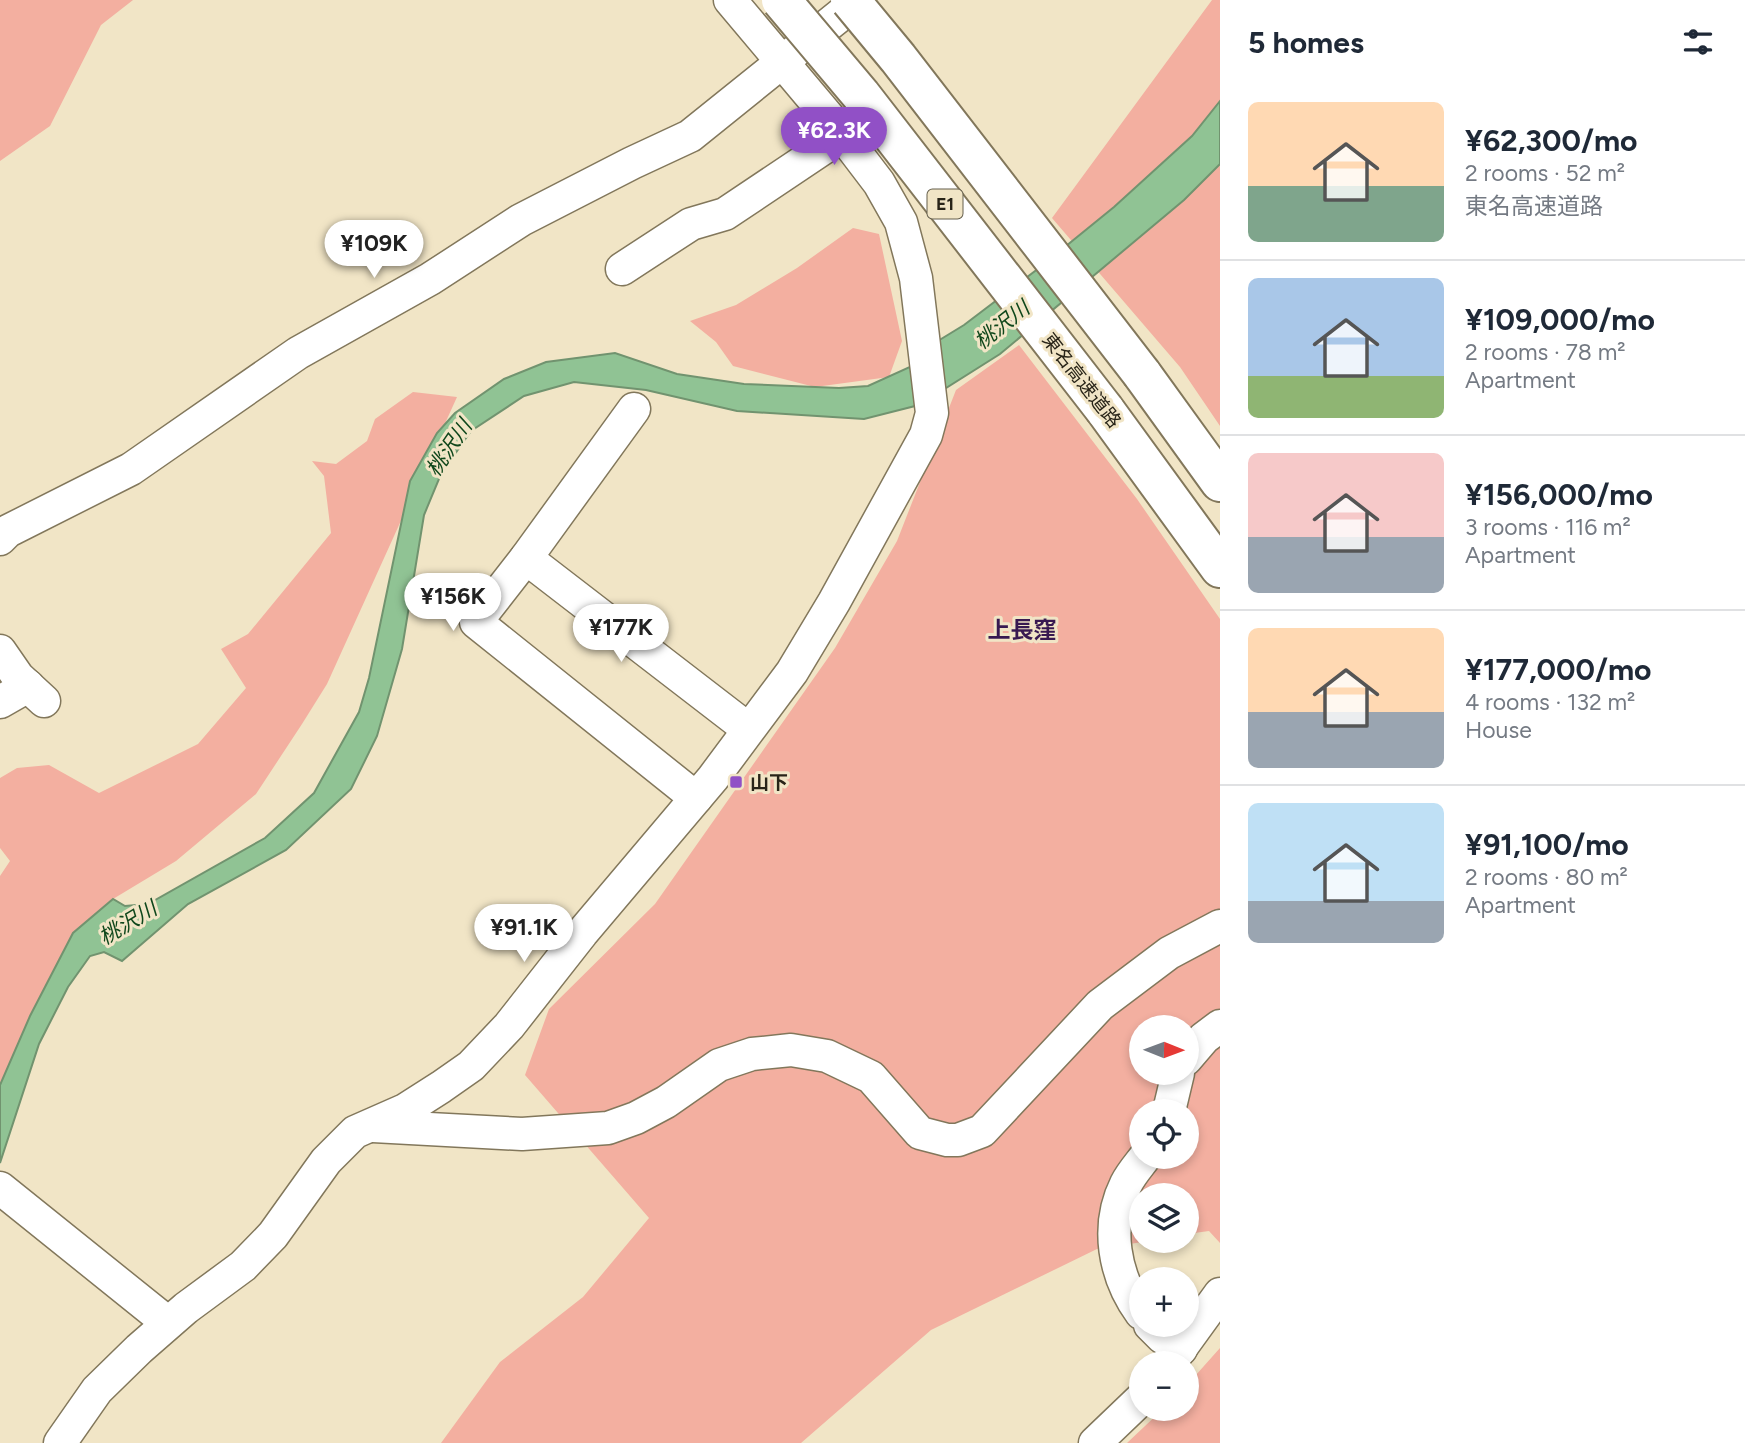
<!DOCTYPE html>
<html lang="en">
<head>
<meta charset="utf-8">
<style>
  body { margin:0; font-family:Figtree,"Noto Sans JP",sans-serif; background:#f2f2f3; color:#1f2937; height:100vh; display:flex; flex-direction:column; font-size:26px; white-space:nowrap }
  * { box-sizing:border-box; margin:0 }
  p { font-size:23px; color:#747a83 }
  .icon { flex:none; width:38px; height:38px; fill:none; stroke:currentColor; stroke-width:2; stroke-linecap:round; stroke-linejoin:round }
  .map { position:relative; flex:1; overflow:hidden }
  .sheet { display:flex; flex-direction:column; background:#fff; width:525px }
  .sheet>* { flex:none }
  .needle { width:46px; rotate:91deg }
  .controls { position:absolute; left:1129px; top:1015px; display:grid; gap:14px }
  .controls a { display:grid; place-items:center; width:70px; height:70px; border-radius:50%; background:#fff; box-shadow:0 4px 10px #0003; font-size:35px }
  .price { position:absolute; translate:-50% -60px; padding:0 16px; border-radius:24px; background:#fff; color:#222; font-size:23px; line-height:46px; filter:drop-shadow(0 2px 4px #0008) }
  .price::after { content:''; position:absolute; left:50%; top:42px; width:21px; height:16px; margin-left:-10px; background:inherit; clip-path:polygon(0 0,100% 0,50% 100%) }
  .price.current { background:#9150c6; color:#fff }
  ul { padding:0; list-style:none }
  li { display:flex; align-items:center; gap:21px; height:175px; padding:0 28px }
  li+li { border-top:2px solid #e0e1e3 }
  li span { display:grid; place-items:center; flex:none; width:196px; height:140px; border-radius:10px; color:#555 }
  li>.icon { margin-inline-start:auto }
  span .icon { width:84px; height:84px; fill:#fffc; stroke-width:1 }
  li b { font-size:30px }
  h2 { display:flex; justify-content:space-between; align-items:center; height:84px; padding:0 28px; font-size:30px }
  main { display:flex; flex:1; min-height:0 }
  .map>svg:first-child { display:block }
  .green { fill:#f3afa0; fill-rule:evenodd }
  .water { fill:#90c394; stroke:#71936f; stroke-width:2 }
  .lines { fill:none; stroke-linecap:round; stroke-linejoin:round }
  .minor-casing { stroke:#82775b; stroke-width:35 }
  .highway-casing { stroke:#82775b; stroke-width:42 }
  .minor { stroke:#fff; stroke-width:32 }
  .highway { stroke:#fff; stroke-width:38 }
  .highway-bridge-casing { stroke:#82775b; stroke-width:42; stroke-linecap:butt }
  .highway-bridge { stroke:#fff; stroke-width:38 }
  .poi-dot { fill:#9150c6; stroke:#f1e5c6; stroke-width:2.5 }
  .labels { text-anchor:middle; stroke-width:6; stroke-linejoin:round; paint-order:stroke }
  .shield { fill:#f1e5c6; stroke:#645e4c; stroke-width:2 }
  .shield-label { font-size:18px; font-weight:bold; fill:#282418 }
  .street-label { font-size:19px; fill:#282418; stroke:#f1e5c6 }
  .poi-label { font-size:19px; font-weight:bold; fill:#282418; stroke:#f1e5c6; text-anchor:start }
  .water-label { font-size:21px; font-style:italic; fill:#0f471b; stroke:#f1e5c6 }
  .quarter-label { font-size:23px; font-weight:bold; fill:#381951; stroke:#f1e5c6 }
</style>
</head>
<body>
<main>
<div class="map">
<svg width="1220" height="1443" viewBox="0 0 1220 1443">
  <rect width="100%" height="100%" fill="#f1e5c6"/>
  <!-- green -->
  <g class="green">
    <path d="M0,0H133L101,25L50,126L0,161Z"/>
    <path d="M1212,0H1220V426L1180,367L1052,218Z"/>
    <path d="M853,228L879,234L902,341L889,377L815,387L733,366L716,342L690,321L736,305L797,268Z"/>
    <path d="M1019,345L1137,499L1220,619V1243L1209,1231L1187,1234L1186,1195H1141V1241H1149L1097,1249L931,1330L801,1443H441L500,1362L583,1297L649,1218L525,1075L549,1009L655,904L835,648L897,541L956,390ZM1141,1027H1186V1073H1141ZM1141,1111H1186V1157H1141Z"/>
    <path d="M413,392L457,397L327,684L302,724L256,794L176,861L113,899L0,1098V876L10,861L0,848V778L17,768L49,765L99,793L198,744L246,688L221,649L248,634L331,533L324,476L312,461L336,464L367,441L375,419Z"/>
    <path d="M1220,1348V1443H1127L1163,1409H1186L1187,1385Z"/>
  </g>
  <!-- water -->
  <path class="water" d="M1220,101V164L1184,200L1000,354L919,405L864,419L737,411L646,390L574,382L524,396L471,431L441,474L424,515L402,649L377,736L351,789L286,850L188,904L122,961L104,952L90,956L68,987L39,1044L0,1163V1085L30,1016L73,933L113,899L125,906L148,904L265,838L314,793L359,712L369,678L410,481L437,433L455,413L504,379L546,362L615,353L677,374L744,384L839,388L868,386L910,367L933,344L964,325L1039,268L1114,207L1192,136Z"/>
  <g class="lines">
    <!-- minor casing -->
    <g class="minor-casing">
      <g id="minor">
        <path d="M622,269L691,224L725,214L843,135"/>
        <path d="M634,409L526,558L476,622L696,798"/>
        <path d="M0,539L8,531L131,469L298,353L430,279L521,220L632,163L690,136L859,0"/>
        <path d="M526,558L748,729"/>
        <path d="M0,651L18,677L44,701"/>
        <path d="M0,702L28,686"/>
        <path d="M1186,1059L1204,1038L1220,1026"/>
        <path d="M1169,1111L1178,1073"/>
        <path d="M373,1126L522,1134L608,1128L636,1118L666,1102L719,1065L752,1054L791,1050L827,1056L871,1077L920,1133L947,1140H958L982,1131L1100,1005L1169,953L1220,926"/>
        <path d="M0,1188L168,1323"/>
        <path d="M1141,1313C1114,1276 1105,1226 1126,1184C1131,1174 1139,1165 1145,1157"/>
        <path d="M1150,1325L1162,1337L1181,1349"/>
        <path d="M1170,1363L1220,1294"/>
        <path d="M60,1443L97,1390L139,1349L186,1308L243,1266L273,1235L326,1161L355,1132L405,1110L441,1087L471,1066L509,1026L582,933L713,778L792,672L834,602L926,435L932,413L916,278L901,222L879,183L831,120L730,0"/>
        <path d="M1095,1443L1141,1399"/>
      </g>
    </g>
    <!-- highway casing -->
    <g class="highway-casing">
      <g id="highway">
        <path d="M1142,374L1220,482"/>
        <path d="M1105,410L1220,568"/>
      </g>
    </g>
    <!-- minor -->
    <use href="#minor" class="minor"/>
    <!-- highway -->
    <use href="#highway" class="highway"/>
    <!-- highway-bridge casing -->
    <g class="highway-bridge-casing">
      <g id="highway-bridge">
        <path d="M781,0L861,95L1105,410"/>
        <path d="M850,0L898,58L1142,374"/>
      </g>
    </g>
    <!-- highway-bridge -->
    <use href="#highway-bridge" class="highway-bridge"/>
  </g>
  <!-- markers -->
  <rect class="poi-dot" x="729" y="775" width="14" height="14" rx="3.5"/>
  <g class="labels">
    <!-- shield labels -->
    <rect class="shield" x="927.5" y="189.5" width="35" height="29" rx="5"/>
    <g class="shield-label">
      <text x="945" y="210">E1</text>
    </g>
    <!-- street labels -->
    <g class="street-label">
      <text transform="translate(1082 380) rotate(52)" y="7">東名高速道路</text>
    </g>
    <!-- poi labels -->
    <g class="poi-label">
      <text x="750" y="789">山下</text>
    </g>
    <!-- water labels -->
    <g class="water-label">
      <text transform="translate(1002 325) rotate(-38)" y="7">桃沢川</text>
      <text transform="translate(449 448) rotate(-56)" y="7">桃沢川</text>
      <text transform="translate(128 923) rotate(-31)" y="7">桃沢川</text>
    </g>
    <!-- quarter labels -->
    <g class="quarter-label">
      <text x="1022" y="638">上長窪</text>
    </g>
  </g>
</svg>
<div class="controls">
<a><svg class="needle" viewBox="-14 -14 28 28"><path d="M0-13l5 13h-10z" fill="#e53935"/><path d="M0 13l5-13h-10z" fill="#747a83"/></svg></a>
<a><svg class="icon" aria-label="locate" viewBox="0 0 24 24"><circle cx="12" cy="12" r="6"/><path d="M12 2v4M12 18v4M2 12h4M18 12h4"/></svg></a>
<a><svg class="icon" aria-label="layers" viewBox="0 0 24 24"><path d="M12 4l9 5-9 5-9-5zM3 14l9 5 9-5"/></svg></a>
<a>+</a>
<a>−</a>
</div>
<b class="price current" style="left:834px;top:167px">¥62.3K</b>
<b class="price" style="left:374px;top:280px">¥109K</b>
<b class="price" style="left:453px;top:633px">¥156K</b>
<b class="price" style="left:621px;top:664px">¥177K</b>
<b class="price" style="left:524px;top:964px">¥91.1K</b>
</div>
<section class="sheet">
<h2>5 homes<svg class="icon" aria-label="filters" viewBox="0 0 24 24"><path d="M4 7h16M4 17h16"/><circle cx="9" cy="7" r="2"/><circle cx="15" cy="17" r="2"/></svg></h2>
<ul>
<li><span style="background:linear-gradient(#ffd9b3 60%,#7fa58c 0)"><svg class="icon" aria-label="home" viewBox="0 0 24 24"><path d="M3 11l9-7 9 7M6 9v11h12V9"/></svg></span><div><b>¥62,300/mo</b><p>2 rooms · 52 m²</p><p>東名高速道路</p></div></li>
<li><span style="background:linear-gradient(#a9c7e8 70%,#8fb573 0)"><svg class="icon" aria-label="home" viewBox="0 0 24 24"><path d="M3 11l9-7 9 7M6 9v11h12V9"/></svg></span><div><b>¥109,000/mo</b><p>2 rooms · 78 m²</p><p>Apartment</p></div></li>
<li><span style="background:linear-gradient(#f6c9c9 60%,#9aa5b1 0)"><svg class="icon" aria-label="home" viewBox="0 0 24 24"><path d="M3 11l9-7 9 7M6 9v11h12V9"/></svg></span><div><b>¥156,000/mo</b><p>3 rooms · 116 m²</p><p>Apartment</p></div></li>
<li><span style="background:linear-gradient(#ffd9b3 60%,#9aa5b1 0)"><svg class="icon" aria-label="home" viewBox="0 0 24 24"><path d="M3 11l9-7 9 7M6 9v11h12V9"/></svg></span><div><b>¥177,000/mo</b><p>4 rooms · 132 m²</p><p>House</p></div></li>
<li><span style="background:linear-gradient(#bfe0f5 70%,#9aa5b1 0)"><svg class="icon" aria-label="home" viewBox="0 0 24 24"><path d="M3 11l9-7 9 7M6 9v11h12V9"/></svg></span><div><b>¥91,100/mo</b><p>2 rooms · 80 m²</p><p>Apartment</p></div></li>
</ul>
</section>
</main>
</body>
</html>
